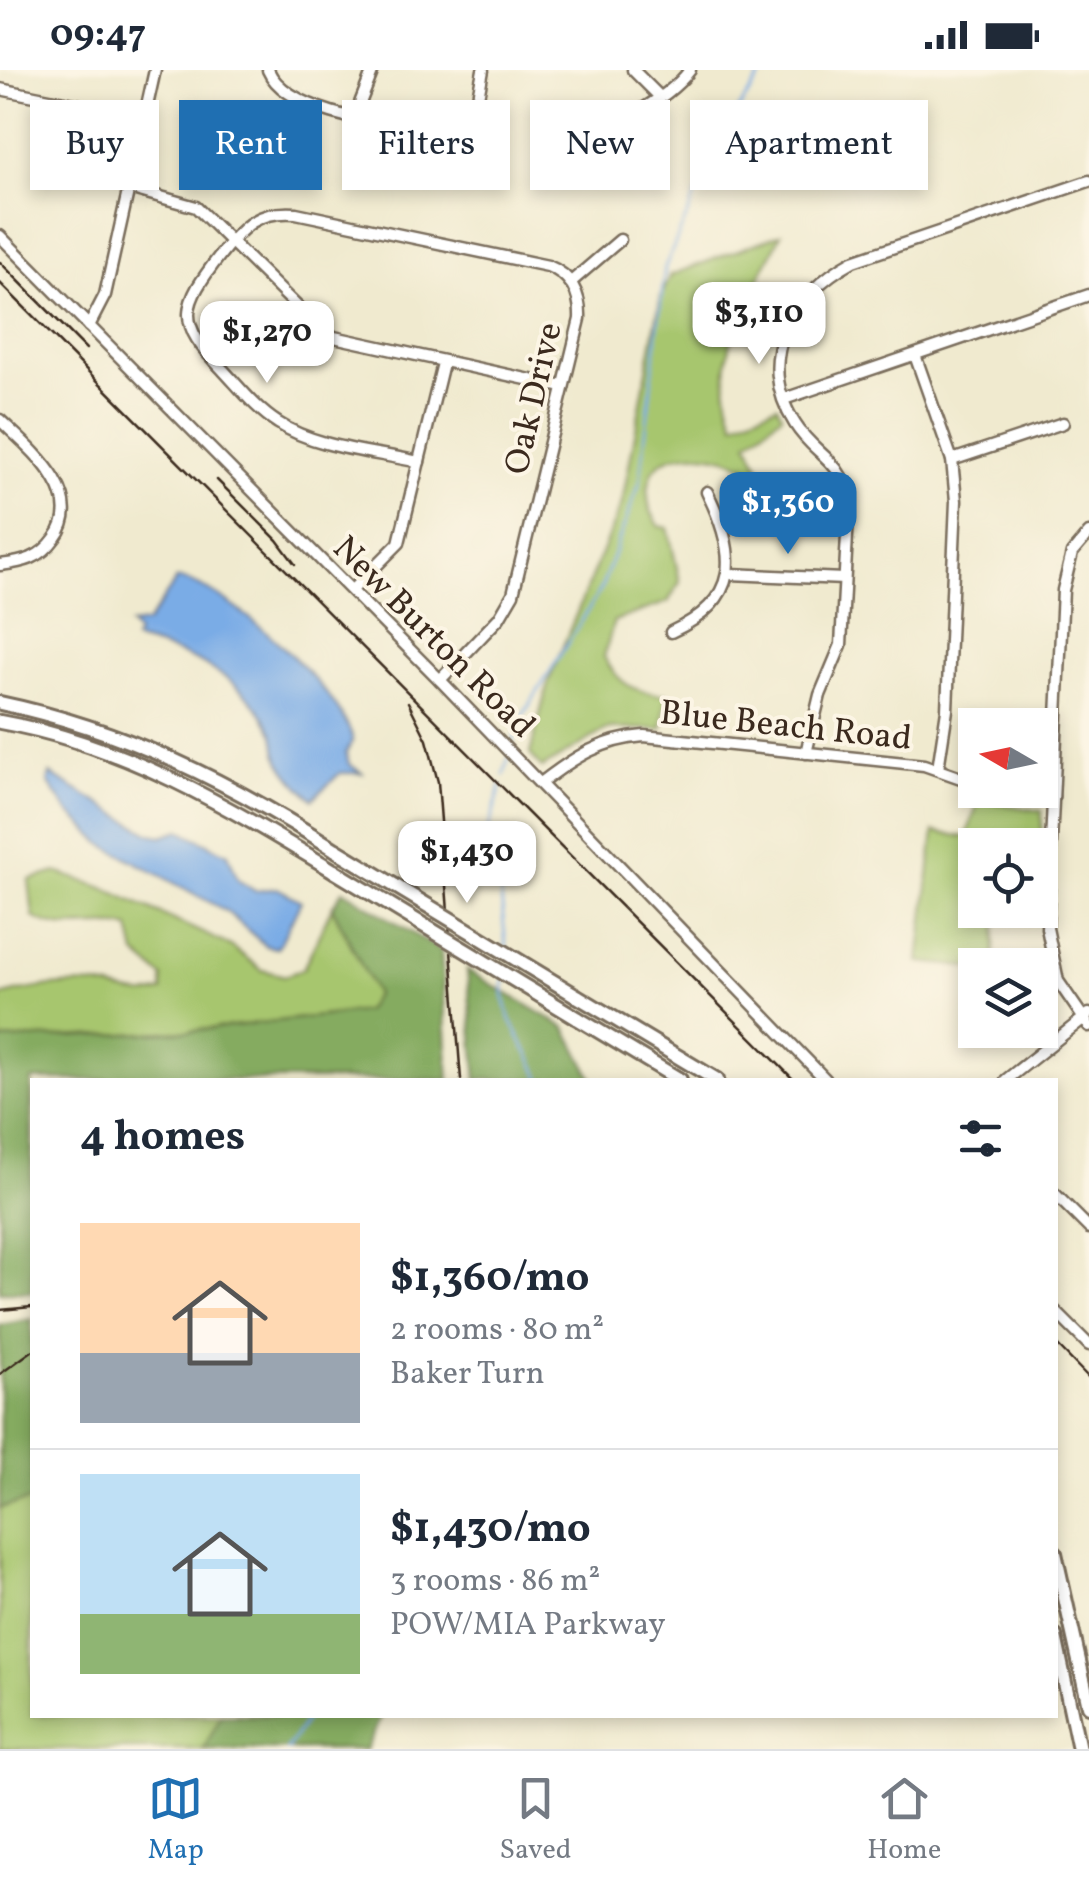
<!DOCTYPE html>
<html lang="en">
<head>
<meta charset="utf-8">
<style>
  body { margin:0; font-family:Vollkorn,serif; background:#f2f2f3; color:#1f2937; height:100vh; display:flex; flex-direction:column; font-size:38px; white-space:nowrap }
  * { box-sizing:border-box; margin:0 }
  p { font-size:32px; color:#747a83 }
  .icon { flex:none; width:55px; height:55px; fill:none; stroke:currentColor; stroke-width:2; stroke-linecap:round; stroke-linejoin:round }
  .map { position:relative; flex:1; overflow:hidden }
  .drawer { position:absolute; left:30px; top:1008px; width:1028px; height:640px; display:flex; flex-direction:column; background:#fff; border-radius:0px; box-shadow:0 5px 15px #0003 }
  .drawer>* { flex:none }
  .guide { position:absolute; left:30px; top:30px; width:1030px; height:90px; display:flex; gap:20px }
  .needle { width:65px; rotate:279deg }
  .tools { position:absolute; left:958px; top:638px; display:grid; gap:20px }
  .tools a { display:grid; place-items:center; width:100px; height:100px; border-radius:0px; background:#fff; box-shadow:0 5px 15px #0003; font-size:50px }
  .price { position:absolute; translate:-50% -85px; padding:0 22px; border-radius:20px; background:#fff; color:#222; font-size:32px; line-height:65px; filter:drop-shadow(0 2px 5px #0008) }
  .price::after { content:''; position:absolute; left:50%; top:60px; width:30px; height:22px; margin-left:-15px; background:inherit; clip-path:polygon(0 0,100% 0,50% 100%) }
  .price.current { background:#1f6fb2; color:#fff }
  ul { padding:0; list-style:none }
  li { display:flex; align-items:center; gap:30px; height:250px; padding:0 50px }
  li+li { border-top:2px solid #e0e1e3 }
  li span { display:grid; place-items:center; flex:none; width:280px; height:200px; border-radius:0px; color:#555 }
  li>.icon { margin-inline-start:auto }
  span .icon { width:120px; height:120px; fill:#fffc; stroke-width:1 }
  li b { font-size:42px }
  h2 { display:flex; justify-content:space-between; align-items:center; height:120px; padding:0 50px; font-size:42px }
  .chip { padding:0 35px; border-radius:0px; background:#fff; box-shadow:0 5px 15px #0003; font-size:35px; line-height:90px }
  .chip.current { background:#1f6fb2; color:#fff }
  .status { display:flex; justify-content:space-between; align-items:center; height:70px; padding:0 50px; background:#fff; direction:ltr }
  .status svg { height:28px; fill:currentColor }
  .tabs { display:flex; justify-content:space-around; align-items:center; height:140px; border-top:2px solid #e0e1e3; background:#fff; font-size:28px; color:#747a83 }
  .tabs a { display:grid; justify-items:center; gap:5px }
  .tabs .current { color:#1f6fb2 }
  .map>svg:first-child { display:block }
  .green { fill:#a7c66e; stroke:#717846; stroke-width:2.5 }
  .forest { fill:#85ab61; stroke:#606a40; stroke-width:2.5 }
  .water { fill:#7aace6; stroke:#5a6b82; stroke-width:2.5 }
  .lines { fill:none; stroke-linecap:round; stroke-linejoin:round }
  .stream { stroke:#7aace6; stroke-width:2.5 }
  .minor-casing { stroke:#7a6d5c; stroke-width:15 }
  .major-casing { stroke:#7a6d5c; stroke-width:18 }
  .minor { stroke:#fff; stroke-width:10 }
  .major { stroke:#fff; stroke-width:12 }
  .rail { stroke:#3b2a1e; stroke-width:2.5 }
  .major-bridge-casing { stroke:#7a6d5c; stroke-width:18; stroke-linecap:butt }
  .major-bridge { stroke:#fff; stroke-width:12 }
  .labels { text-anchor:middle; stroke-width:8; stroke-linejoin:round; paint-order:stroke }
  .street-label { font-size:35px; fill:#3b2a1e; stroke:#fcf5e5 }
</style>
</head>
<body>
<div class="status"><b>09:47</b><svg viewBox="0 0 49 12"><path d="M0 12V9h3v3zM5 12V6h3v6zM10 12V3h3v9zM15 12V0h3v12zM26 1h20v11H26zM47 4h2v5h-2z"/></svg></div>
<div class="map">
<svg width="1089" height="1679" viewBox="0 0 1089 1679">
  <rect width="100%" height="100%" fill="#fcf5e5"/>
  <filter id="ink" filterUnits="userSpaceOnUse"><feTurbulence type="fractalNoise" baseFrequency=".01" numOctaves="2"/><feDisplacementMap in="SourceGraphic" scale="20" xChannelSelector="R" yChannelSelector="G"/><feConvolveMatrix kernelMatrix="1 2 1 2 8 2 1 2 1" color-interpolation-filters="sRGB"/></filter>
  <filter id="wash" filterUnits="userSpaceOnUse"><feTurbulence type="fractalNoise" baseFrequency=".0048" numOctaves="4" result="noise"/><feDisplacementMap in="SourceGraphic" scale="40" xChannelSelector="R" yChannelSelector="G"/><feGaussianBlur stdDeviation="2.25" result="paint"/><feColorMatrix in="noise" values="0 0 0 0 0 0 0 0 0 0 0 0 0 0 0 0 0 1.4 0 .05"/><feComposite in="paint" operator="in"/></filter>
  <g filter="url(#wash)">
    <rect width="100%" height="100%" fill="#f0eacf"/>
    <!-- green -->
    <g class="green">
      <path d="M781,164C753,226 706,282 735,353L777,335L782,345L748,372L763,405C752,402 744,395 734,391C709,381 657,377 650,410C645,429 649,440 659,456L668,458L680,512L668,532L614,551L604,587C620,616 634,622 667,625L662,659H607L542,698L530,684L548,613L622,433L661,226L671,205Z"/>
      <path d="M979,730L1042,741L1040,829V775H975V840H1040L1039,848L997,847L994,895L975,898L919,892L934,762L966,767Z"/>
      <path d="M56,802L104,818L231,876L262,900L285,906L303,899L332,837L377,925L365,941L191,961L0,970V926C30,918 62,913 94,915C117,917 139,930 163,921V907L136,884L130,858C96,850 65,866 33,847L29,810Z"/>
      <path d="M32,1391V1645H308L303,1679H0V1397Z"/>
    </g>
    <!-- forest -->
    <g class="forest">
      <path d="M343,820L441,881L449,1010H32V1222H0V970L191,961L365,941L376,924L332,837Z"/>
      <path d="M467,900L566,958L593,1010H477Z"/>
      <path d="M32,1249V1430L0,1438V1255Z"/>
      <path d="M221,1645H382L366,1679H204Z"/>
    </g>
    <!-- water -->
    <g class="water">
      <path d="M177,509C225,513 343,623 353,670L346,683L349,694L362,703H340L313,729C299,717 285,702 278,686C275,679 276,670 273,663C247,607 189,583 134,570L137,564L130,555L147,553Z"/>
      <path d="M50,704L151,764L162,766L180,760L228,784L238,810L255,821L277,818L301,831L281,872L277,878L266,876L226,841L102,774L67,740L48,712Z"/>
    </g>
    <g class="lines">
      <!-- stream -->
      <g class="stream">
        <path d="M513,672L519,652L601,519L640,412L665,197L723,62L765,0"/>
        <path d="M504,705L509,687"/>
        <path d="M501,716L485,771L498,794L506,878"/>
        <path d="M504,911C501,950 528,975 541,1010"/>
        <path d="M287,1679L309,1645"/>
      </g>
    </g>
  </g>
  <g filter="url(#ink)">
    <g class="lines">
      <!-- minor casing -->
      <g class="minor-casing">
        <g id="minor">
          <path d="M268,0C289,49 411,57 460,67L473,54L483,0"/>
          <path d="M633,0L660,27"/>
          <path d="M0,19L144,48"/>
          <path d="M355,46L373,0"/>
          <path d="M583,95C605,48 660,40 690,0"/>
          <path d="M129,118L196,137L317,256L334,267L563,317"/>
          <path d="M0,166L440,610L826,1010"/>
          <path d="M571,212L620,170"/>
          <path d="M89,256L105,225L155,0"/>
          <path d="M915,285L952,390L956,431L947,640L938,699"/>
          <path d="M784,329L1089,225"/>
          <path d="M0,350C29,378 88,424 55,468C40,489 24,492 0,495"/>
          <path d="M952,390L1063,353"/>
          <path d="M419,392C375,382 316,378 278,353C257,340 240,318 223,300C175,252 181,236 221,184C243,156 258,140 296,143L548,196C571,205 581,224 580,249L513,524L499,548L440,610"/>
          <path d="M1089,463L1072,483L1063,520L1047,858L1058,911L1089,956"/>
          <path d="M730,504L844,509"/>
          <path d="M352,520L399,473L443,293"/>
          <path d="M671,562C741,530 738,485 707,422"/>
          <path d="M806,683L820,625L841,575L849,429C840,387 815,386 795,354C753,288 792,224 853,191L1089,111"/>
          <path d="M541,713C573,688 602,669 644,666L924,695L975,713"/>
          <path d="M990,720L1053,726"/>
          <path d="M1006,1010L1089,944"/>
          <path d="M1055,1124L1089,1158"/>
          <path d="M1055,1241L1089,1275"/>
        </g>
      </g>
      <!-- major casing -->
      <g class="major-casing">
        <g id="major">
          <path d="M0,633C124,659 230,712 336,780"/>
          <path d="M0,652C124,674 229,737 334,801"/>
          <path d="M577,926L717,1010"/>
          <path d="M577,948L680,1010"/>
          <path d="M1055,1483L1089,1636"/>
          <path d="M1055,1566L1079,1679"/>
        </g>
      </g>
      <!-- minor -->
      <use href="#minor" class="minor"/>
      <!-- major -->
      <use href="#major" class="major"/>
      <!-- rail -->
      <g class="rail">
        <path d="M0,192L86,279"/>
        <path d="M0,213L794,1010"/>
        <path d="M217,410L277,470L295,494"/>
        <path d="M408,632L427,670L438,712L461,1010"/>
        <path d="M0,1240L32,1237"/>
        <path d="M1055,1273L1089,1308"/>
        <path d="M0,1304L32,1281"/>
      </g>
      <!-- major-bridge casing -->
      <g class="major-bridge-casing">
        <g id="major-bridge">
          <path d="M336,780L577,926"/>
          <path d="M334,801L577,948"/>
        </g>
      </g>
      <!-- major-bridge -->
      <use href="#major-bridge" class="major-bridge"/>
    </g>
  </g>
  <g class="labels">
    <!-- street labels -->
    <g class="street-label">
      <text transform="translate(532 328) rotate(-77)" y="12">Oak Drive</text>
      <text transform="translate(435 566) rotate(45)" y="12">New Burton Road</text>
      <text transform="translate(786 654) rotate(6)" y="12">Blue Beach Road</text>
    </g>
  </g>
</svg>
<div class="tools">
<a><svg class="needle" viewBox="-14 -14 28 28"><path d="M0-13l5 13h-10z" fill="#e53935"/><path d="M0 13l5-13h-10z" fill="#747a83"/></svg></a>
<a><svg class="icon" aria-label="locate" viewBox="0 0 24 24"><circle cx="12" cy="12" r="6"/><path d="M12 2v4M12 18v4M2 12h4M18 12h4"/></svg></a>
<a><svg class="icon" aria-label="layers" viewBox="0 0 24 24"><path d="M12 4l9 5-9 5-9-5zM3 14l9 5 9-5"/></svg></a>
</div>
<b class="price" style="left:759px;top:297px">$3,110</b>
<b class="price" style="left:267px;top:316px">$1,270</b>
<b class="price current" style="left:788px;top:487px">$1,360</b>
<b class="price" style="left:467px;top:836px">$1,430</b>
<div class="guide">
<a class="chip">Buy</a>
<a class="chip current">Rent</a>
<a class="chip">Filters</a>
<a class="chip">New</a>
<a class="chip">Apartment</a>
</div>
<section class="drawer">
<h2>4 homes<svg class="icon" aria-label="filters" viewBox="0 0 24 24"><path d="M4 7h16M4 17h16"/><circle cx="9" cy="7" r="2"/><circle cx="15" cy="17" r="2"/></svg></h2>
<ul>
<li><span style="background:linear-gradient(#ffd9b3 65%,#9aa5b1 0)"><svg class="icon" aria-label="home" viewBox="0 0 24 24"><path d="M3 11l9-7 9 7M6 9v11h12V9"/></svg></span><div><b>$1,360/mo</b><p>2 rooms · 80 m²</p><p>Baker Turn</p></div></li>
<li><span style="background:linear-gradient(#bfe0f5 70%,#8fb573 0)"><svg class="icon" aria-label="home" viewBox="0 0 24 24"><path d="M3 11l9-7 9 7M6 9v11h12V9"/></svg></span><div><b>$1,430/mo</b><p>3 rooms · 86 m²</p><p>POW/MIA Parkway</p></div></li>
</ul>
</section>
</div>
<nav class="tabs">
<a class="current"><svg class="icon" aria-label="map" viewBox="0 0 24 24"><path d="M3 6l6-2 6 2 6-2v14l-6 2-6-2-6 2zM9 4v14M15 6v14"/></svg>Map</a>
<a><svg class="icon" aria-label="saved" viewBox="0 0 24 24"><path d="M7 4h10v16l-5-4-5 4z"/></svg>Saved</a>
<a><svg class="icon" aria-label="home" viewBox="0 0 24 24"><path d="M3 11l9-7 9 7M6 9v11h12V9"/></svg>Home</a>
</nav>
</body>
</html>
